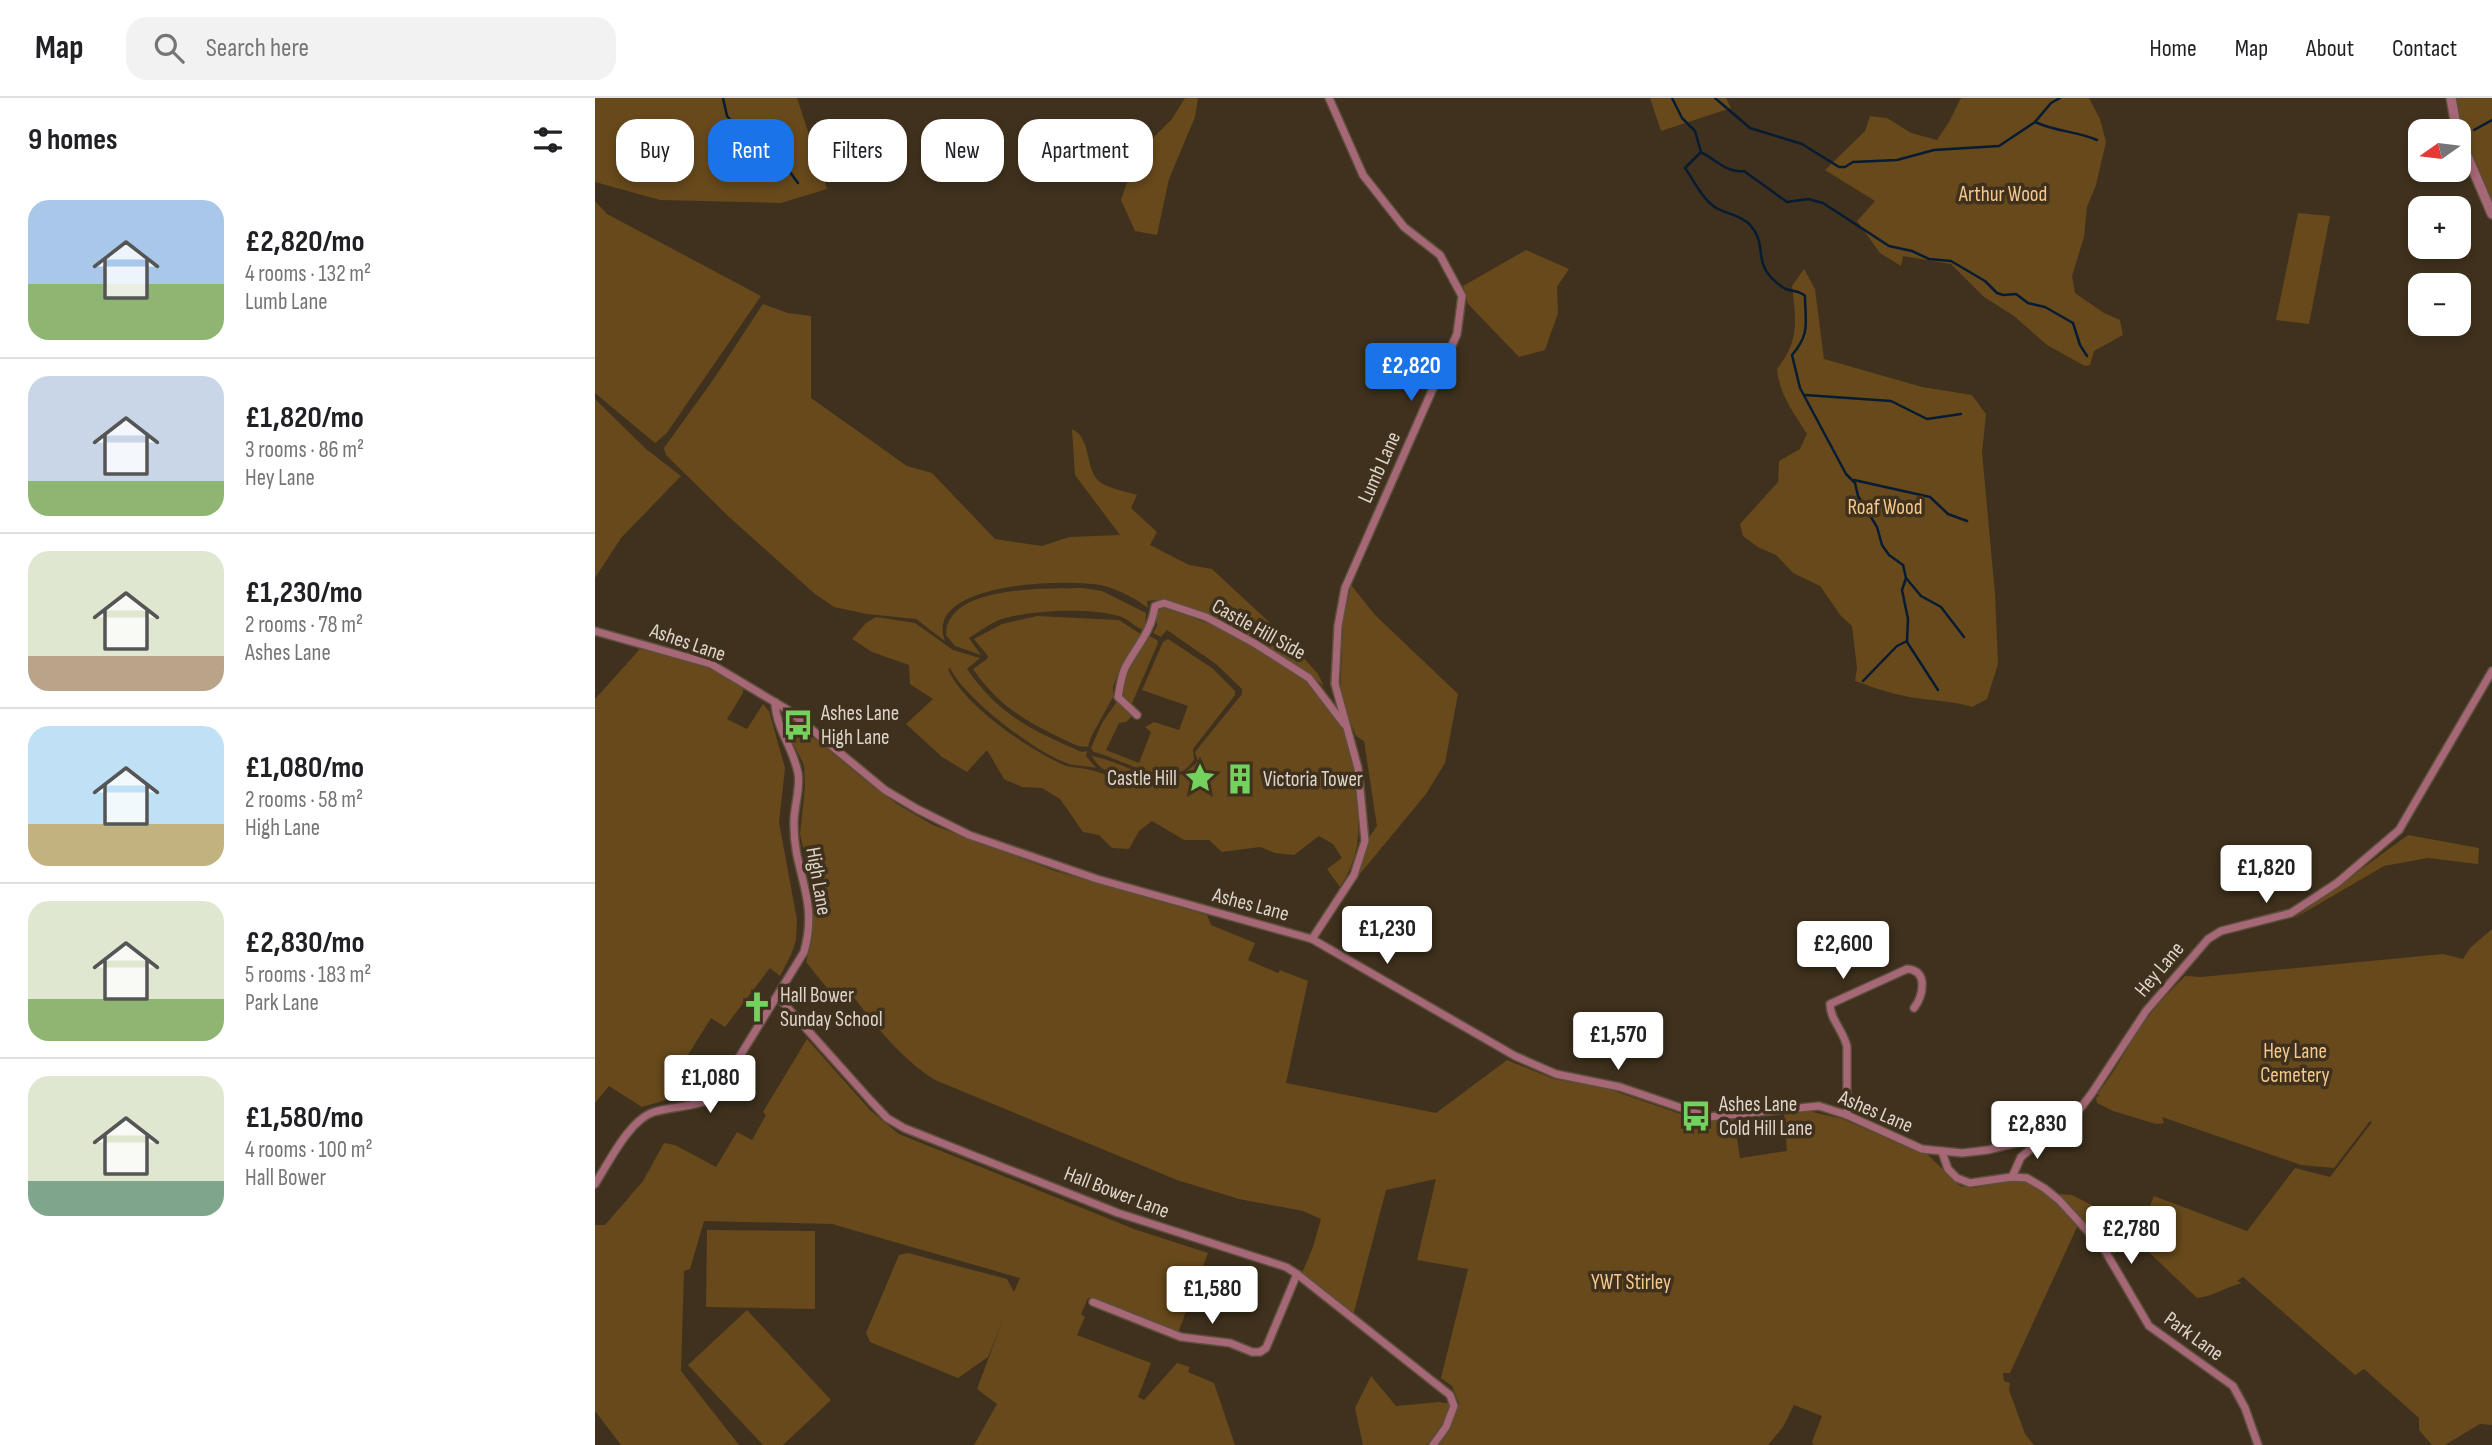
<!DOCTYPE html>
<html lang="en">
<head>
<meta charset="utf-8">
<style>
  body { margin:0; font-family:"Sofia Sans Condensed",sans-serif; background:#f2f2f2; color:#202124; height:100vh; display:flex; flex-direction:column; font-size:26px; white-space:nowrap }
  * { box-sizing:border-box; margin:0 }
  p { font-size:23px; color:#757577 }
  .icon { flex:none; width:38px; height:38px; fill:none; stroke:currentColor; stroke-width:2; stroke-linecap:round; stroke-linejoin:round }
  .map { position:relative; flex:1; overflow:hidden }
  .panel { display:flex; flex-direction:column; background:#fff; width:595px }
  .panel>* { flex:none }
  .hud { position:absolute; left:21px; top:21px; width:665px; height:63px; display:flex; gap:14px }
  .needle { width:46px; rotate:256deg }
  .controls { position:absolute; left:1813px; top:21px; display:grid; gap:14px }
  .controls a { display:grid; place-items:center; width:63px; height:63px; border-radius:14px; background:#fff; box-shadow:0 4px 10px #0003; font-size:35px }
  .price { position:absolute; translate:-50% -60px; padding:0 16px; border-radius:7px; background:#fff; color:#222; font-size:23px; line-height:46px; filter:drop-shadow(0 2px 4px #0008) }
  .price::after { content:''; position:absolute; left:50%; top:42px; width:21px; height:16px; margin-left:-10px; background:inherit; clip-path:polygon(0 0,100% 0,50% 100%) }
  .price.active { background:#1a73e8; color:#fff }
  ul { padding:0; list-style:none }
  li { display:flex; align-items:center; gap:21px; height:175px; padding:0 28px }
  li+li { border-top:2px solid #e0e0e0 }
  li span { display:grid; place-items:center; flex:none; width:196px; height:140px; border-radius:21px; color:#555 }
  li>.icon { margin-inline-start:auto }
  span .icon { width:84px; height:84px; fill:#fffc; stroke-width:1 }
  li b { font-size:30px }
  h2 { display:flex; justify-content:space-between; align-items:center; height:84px; padding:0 28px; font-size:30px }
  .chip { padding:0 24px; border-radius:21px; background:#fff; box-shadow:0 4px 10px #0003; font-size:24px; line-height:63px }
  .chip.active { background:#1a73e8; color:#fff }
  header { display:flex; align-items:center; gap:42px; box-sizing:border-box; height:98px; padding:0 35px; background:#fff; border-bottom:2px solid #e0e0e0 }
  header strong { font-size:33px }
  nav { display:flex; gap:38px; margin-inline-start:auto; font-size:24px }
  .search { width:490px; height:63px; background:#f2f2f2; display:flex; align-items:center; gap:18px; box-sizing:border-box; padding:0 24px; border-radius:21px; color:#757577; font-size:26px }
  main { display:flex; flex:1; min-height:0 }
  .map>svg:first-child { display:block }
  .green { fill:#67491b }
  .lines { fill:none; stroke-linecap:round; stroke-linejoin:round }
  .stream { stroke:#071c32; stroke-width:2.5 }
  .minor-casing { stroke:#5c4f3c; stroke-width:10 }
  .tertiary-casing { stroke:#5c4f3c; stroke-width:12 }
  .minor { stroke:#a66776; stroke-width:7 }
  .tertiary { stroke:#a66776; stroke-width:9 }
  .labels { text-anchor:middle; stroke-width:7; stroke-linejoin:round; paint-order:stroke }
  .park-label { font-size:21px; fill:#f5c98c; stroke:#3f311d }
  .street-label { font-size:21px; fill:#ded5ca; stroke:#3f311d }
  .poi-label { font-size:21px; fill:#ded5ca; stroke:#3f311d; text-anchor:start }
</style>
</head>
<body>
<header>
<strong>Map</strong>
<div class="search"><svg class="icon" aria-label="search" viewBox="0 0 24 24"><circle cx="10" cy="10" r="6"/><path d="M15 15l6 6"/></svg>Search here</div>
<nav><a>Home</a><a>Map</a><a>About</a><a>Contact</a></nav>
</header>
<main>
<section class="panel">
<h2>9 homes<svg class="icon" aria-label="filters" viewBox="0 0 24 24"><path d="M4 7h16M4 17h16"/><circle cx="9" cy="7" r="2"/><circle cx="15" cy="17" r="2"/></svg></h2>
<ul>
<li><span style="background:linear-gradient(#a9c7e8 60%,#8fb573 0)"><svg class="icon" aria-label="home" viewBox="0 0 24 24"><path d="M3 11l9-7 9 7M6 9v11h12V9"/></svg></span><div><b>£2,820/mo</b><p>4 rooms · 132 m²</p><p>Lumb Lane</p></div></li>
<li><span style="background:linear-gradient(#c9d6e8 75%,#8fb573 0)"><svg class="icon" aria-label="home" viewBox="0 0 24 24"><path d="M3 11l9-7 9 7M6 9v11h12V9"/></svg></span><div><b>£1,820/mo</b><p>3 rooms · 86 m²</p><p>Hey Lane</p></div></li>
<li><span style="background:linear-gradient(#dfe7d0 75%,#b9a48a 0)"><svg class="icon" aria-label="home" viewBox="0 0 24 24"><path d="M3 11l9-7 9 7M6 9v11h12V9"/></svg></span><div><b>£1,230/mo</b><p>2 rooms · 78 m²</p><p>Ashes Lane</p></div></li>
<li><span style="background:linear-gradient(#bfe0f5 70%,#c2b280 0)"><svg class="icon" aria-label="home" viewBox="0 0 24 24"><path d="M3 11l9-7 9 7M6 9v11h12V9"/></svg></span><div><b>£1,080/mo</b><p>2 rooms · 58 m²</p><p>High Lane</p></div></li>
<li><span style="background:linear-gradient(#dfe7d0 70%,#8fb573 0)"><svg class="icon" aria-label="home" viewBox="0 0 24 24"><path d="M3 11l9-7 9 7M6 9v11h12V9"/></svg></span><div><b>£2,830/mo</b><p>5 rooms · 183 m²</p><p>Park Lane</p></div></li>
<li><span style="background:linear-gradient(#dfe7d0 75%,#7fa58c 0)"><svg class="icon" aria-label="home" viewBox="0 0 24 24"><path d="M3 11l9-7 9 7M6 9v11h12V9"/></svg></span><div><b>£1,580/mo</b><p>4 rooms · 100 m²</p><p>Hall Bower</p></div></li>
</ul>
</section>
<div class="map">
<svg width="1897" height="1347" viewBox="0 0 1897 1347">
  <rect width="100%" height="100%" fill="#3f311d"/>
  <!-- green -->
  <g class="green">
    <path d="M0,0H202L232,91L186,105L65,102L0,84Z"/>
    <path d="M590,0H603L600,19L574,81L562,137L540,133L526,102L542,56L577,21Z"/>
    <path d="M1055,0H1131L1136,10L1066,33Z"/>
    <path d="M1366,0H1494L1505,21L1511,44L1501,87L1492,109L1489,139L1477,178L1480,195L1509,215L1525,222L1528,237L1499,253L1495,267L1490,268L1452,247L1419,218L1389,199L1356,166L1308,158L1306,168L1285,155L1262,123L1280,103L1230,72L1270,33L1275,18L1292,20L1316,35L1342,42L1354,24Z"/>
    <path d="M1861,0H1897V103L1869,36Z"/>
    <path d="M0,103L12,116L166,198L71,336L60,345L0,295Z"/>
    <path d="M1703,115L1735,118L1714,226L1681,222Z"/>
    <path d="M931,152L974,171L962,189L963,215L950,252L924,259L873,206L868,188Z"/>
    <path d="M1209,171L1220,191L1229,261L1327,289L1377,297L1391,316L1387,354L1400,496L1403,566L1392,601L1377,609C1358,603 1341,603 1321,600C1300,597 1280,590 1260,583L1262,570L1257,528L1246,518L1225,488L1198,475L1181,457L1163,449L1148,438L1145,426L1183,384L1184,363L1205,351L1212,336C1199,315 1184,296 1182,271C1205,242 1201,222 1197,188Z"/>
    <path d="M168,206L193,215L216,218V300L312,368L337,375L400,441L447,448L474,439L525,437L480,377L477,331C496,341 490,364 501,380C508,390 530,393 542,397L536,410L562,434L555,447L594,467L617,471L688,537L723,576L729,588L666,543L613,516L570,501L552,503L553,510C540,500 526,493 510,488C477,480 327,483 350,543L321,521L272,516L239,509L220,496L133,418L71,357L69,350L118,282Z"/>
    <path d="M0,301L51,351L86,378L26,440L0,480Z"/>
    <path d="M756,487L780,517L863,596L850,665L831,696L764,777L773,741L782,728L769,643L761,638L745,599L748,525Z"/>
    <path d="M488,490L507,493L551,515L550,532C540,530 536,523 527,519C497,509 437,512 407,521C395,525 385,533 374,540L386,557L360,548L351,537C351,486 454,491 488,490Z"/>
    <path d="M568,510C637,531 720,568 751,639C758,657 760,678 761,697C765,734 766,756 745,789L732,771L747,760L738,746L724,738L699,757L680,755L665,749L627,754L614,742H589L557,723L544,733L534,751L517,750L504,737L488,734L465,701L447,690L427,689L409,681L392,652L372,674L347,659L311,626L338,601L315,586L314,567L277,554L257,541L271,525L281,519L320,525L358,552L385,560L372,571C403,616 437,633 487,654L492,653L491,658L501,670C493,668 482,668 474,666C442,656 369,600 355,570L353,571C367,606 434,652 469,667C476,670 483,669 491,671C507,674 522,682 537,688V684C521,677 502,673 495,654L497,658C536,665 570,700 603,663L600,654L647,596V591L621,566L572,532L566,539L558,535L562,528L561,514Z"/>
    <path d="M442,518L524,522L547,537L523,576L518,589V599L496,639L493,649L483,648C438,627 407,613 378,571L392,561L393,558L379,541L407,526Z"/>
    <path d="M554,538L562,542L563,545L535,610L537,618L531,624L524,625L511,652L544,665L556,634L550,629L559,624L584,632L593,608L547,592L568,544L573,541L617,570L640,593V597L598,651L599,662C595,667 591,672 586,674C566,686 521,659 499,654L496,650L507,625L527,596L534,572Z"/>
    <path d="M45,551C80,559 119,566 148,591V595L132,621L152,631L168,606L174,613L190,670L184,724L202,822L201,842L196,857L185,878L175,870L130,929L116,920L88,965L70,966L71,1002L47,1009L14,988L0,1005V601Z"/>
    <path d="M194,619L276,687L302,706L338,727L460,773L612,817L616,827L660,845L653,862L683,875L685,872L713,883L691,985L841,1015L912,962L959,981L1013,991L1106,1023L1139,1022L1145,1060L1192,1053L1189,1015L1209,1012L1248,1021L1318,1052L1331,1055L1365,1088L1379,1090L1419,1081L1431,1083L1445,1091L1462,1103L1483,1127L1415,1275H1408L1409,1283L1415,1285L1414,1292L1430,1336L1439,1347H1219L1217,1344L1227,1318L1199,1307L1188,1329L1173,1347H841L856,1326L864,1305L857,1288L846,1280L873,1171L822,1162L841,1081L791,1092L758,1218L707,1175L718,1149L726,1121L708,1113L644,1101L582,1082L340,982C304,960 277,923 251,889L236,895L211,864L218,837V814L216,786L205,736L210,688L209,667L189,628L187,624Z"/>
    <path d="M1813,737L1884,750L1883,766L1833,760L1789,768L1698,821Z"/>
    <path d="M1897,831V1327L1885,1326L1850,1347H1837L1824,1332V1320L1769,1271L1760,1277L1648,1179L1642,1183L1647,1185C1631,1189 1619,1198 1602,1200L1540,1141L1519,1156L1464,1096L1477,1097L1545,1132L1559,1098L1652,1133L1700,1070L1735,1079L1777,1024L1775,1023L1739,1070L1706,1067L1567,1019L1569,1025L1561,1026L1518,1013L1502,1005L1501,999L1505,998L1502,996C1520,975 1531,950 1547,927C1559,910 1575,893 1590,878L1606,879L1848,856L1868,861L1875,850Z"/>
    <path d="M212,941L276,1013L304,1036L539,1131L613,1155L583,1235L493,1200L486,1216L490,1219L482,1237L556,1265L543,1299L549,1302L582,1265L595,1269L593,1274L619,1285L640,1347H379L402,1306L382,1291L409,1219L393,1259L363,1280L275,1244L271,1235L304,1157L313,1155L412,1181L419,1194L425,1180L237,1126L109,1123L95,1171L89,1173L86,1273L144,1347H26L0,1313V1127H10L48,1083L69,1045L80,1047L121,1069L142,1034L157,1042L171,1017L168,1014Z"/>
    <path d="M112,1132L220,1133V1211L111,1209Z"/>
    <path d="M152,1212L236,1302L188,1347H168L93,1267Z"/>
    <path d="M776,1278L801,1308L844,1304L856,1306L847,1326L832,1347H768L760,1310Z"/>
  </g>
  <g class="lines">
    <!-- stream -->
    <g class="stream">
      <path d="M128,0L132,18L147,35L178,51L203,85"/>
      <path d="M1077,0L1087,20L1100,33L1106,54L1090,70C1100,84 1108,103 1123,111C1133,116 1144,117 1153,125C1172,143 1160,160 1174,177C1178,182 1186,189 1191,191C1199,194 1204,192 1210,198C1210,224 1216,235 1197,257L1205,290L1251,376L1260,385L1263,398L1282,429L1287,447L1294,457L1308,467L1311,480L1307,492L1313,521L1312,543L1302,548L1268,583"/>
      <path d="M1120,0L1155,30L1207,46L1244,69H1250L1258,64L1302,62L1339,52L1404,48L1440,24L1456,5L1465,0"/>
      <path d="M1440,24C1462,34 1481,33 1502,42"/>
      <path d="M1879,32L1897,22"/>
      <path d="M1107,55C1122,62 1131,75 1149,73L1192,104L1213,101L1228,105L1294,148L1317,153L1334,161L1356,163L1390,183L1402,195L1408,197L1421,196L1433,205L1450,209L1478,225L1485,247L1492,258"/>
      <path d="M1210,297L1296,303L1332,321L1366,316"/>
      <path d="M1259,382L1335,399L1353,416L1372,423"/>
      <path d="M1311,480L1326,498L1346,509L1369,539"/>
      <path d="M1312,544L1343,592"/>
    </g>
    <!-- minor casing -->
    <g class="minor-casing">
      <g id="minor">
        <path d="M0,533L116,566L193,612L290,692L322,711L374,737L502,781L717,841L920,958L961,976L1025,989L1113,1019L1224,1008L1252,1017L1327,1051L1367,1055L1393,1052L1444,1040L1471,1029L1497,995L1551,913L1613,841L1626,833L1696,815L1742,785L1804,732L1897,573"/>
        <path d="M542,617L523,599C525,589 526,579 530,570C542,547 556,535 560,508L569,505L611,519L659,545L714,580L749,626"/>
        <path d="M717,841L759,777L770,743L763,670L740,586L743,528L750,490L862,236L867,198L845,157L809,129L768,77L734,0"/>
        <path d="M183,899L276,1003L292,1020L309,1030L523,1115L691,1169L702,1176L855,1297L859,1308L851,1329L838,1347"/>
        <path d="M1252,1017V949C1249,933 1235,922 1235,906L1312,871C1334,872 1328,898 1319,910"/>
        <path d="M1347,1054L1353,1071L1362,1080L1375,1085L1417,1079L1432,1080L1449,1090L1464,1102L1509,1151L1554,1228L1638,1288L1650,1310L1663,1347"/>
        <path d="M1417,1079L1426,1059L1443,1045L1444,1040"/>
        <path d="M0,1086C14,1064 35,1021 59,1014C79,1008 100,1009 119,1000L209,854C224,801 199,776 199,728C198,710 206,692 203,675C198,649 181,631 180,604"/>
        <path d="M498,1204L586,1239L635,1245L657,1254H665L671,1250L702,1176"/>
      </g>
    </g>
    <!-- tertiary casing -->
    <g class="tertiary-casing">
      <g id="tertiary">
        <path d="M1856,0L1862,33"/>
        <path d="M1864,39L1897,116"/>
      </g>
    </g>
    <!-- minor -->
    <use href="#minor" class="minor"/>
    <!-- tertiary -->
    <use href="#tertiary" class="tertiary"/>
  </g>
  <!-- icons -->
  <defs>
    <g id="bus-bare" transform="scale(2.415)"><path d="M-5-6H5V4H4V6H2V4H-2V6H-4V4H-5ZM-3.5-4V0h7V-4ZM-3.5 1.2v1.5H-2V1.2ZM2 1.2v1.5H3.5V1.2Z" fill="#72d25d" stroke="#3f311d" stroke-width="2.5" paint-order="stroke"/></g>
    <g id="sight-bare" transform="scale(2.415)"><path d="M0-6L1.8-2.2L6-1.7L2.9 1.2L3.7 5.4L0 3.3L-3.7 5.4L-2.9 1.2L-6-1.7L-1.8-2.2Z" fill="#72d25d" stroke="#3f311d" stroke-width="2.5" paint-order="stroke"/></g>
    <g id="building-bare" transform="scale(2.415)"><path d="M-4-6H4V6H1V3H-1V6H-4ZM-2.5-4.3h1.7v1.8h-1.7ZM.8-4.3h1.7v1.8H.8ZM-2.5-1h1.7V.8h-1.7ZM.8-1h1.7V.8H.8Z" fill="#72d25d" stroke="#3f311d" stroke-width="2.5" paint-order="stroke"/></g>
    <g id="church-bare" transform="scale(2.415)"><path d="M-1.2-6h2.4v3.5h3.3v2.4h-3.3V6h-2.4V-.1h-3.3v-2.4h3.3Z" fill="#72d25d" stroke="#3f311d" stroke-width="2.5" paint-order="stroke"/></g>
  </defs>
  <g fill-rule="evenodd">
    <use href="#bus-bare" x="203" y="627"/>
    <use href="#sight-bare" x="605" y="680"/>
    <use href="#building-bare" x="645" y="681"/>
    <use href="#church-bare" x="162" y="909"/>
    <use href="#bus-bare" x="1101" y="1018"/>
  </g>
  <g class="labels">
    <!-- park labels -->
    <g class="park-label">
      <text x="1408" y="103">Arthur Wood</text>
      <text x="1290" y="416">Roaf Wood</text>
      <text x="1700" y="960">Hey Lane<tspan x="1700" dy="24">Cemetery</tspan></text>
      <text x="1036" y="1191">YWT Stirley</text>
    </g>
    <!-- street labels -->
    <g class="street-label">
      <text transform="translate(784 369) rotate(-66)" y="7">Lumb Lane</text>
      <text transform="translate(664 531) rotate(29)" y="7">Castle Hill Side</text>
      <text transform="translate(93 544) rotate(19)" y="7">Ashes Lane</text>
      <text transform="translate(224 783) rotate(80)" y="7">High Lane</text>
      <text transform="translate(656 806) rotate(15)" y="7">Ashes Lane</text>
      <text transform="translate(1564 871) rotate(-50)" y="7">Hey Lane</text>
      <text transform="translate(1281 1013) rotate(23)" y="7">Ashes Lane</text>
      <text transform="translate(522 1094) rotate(21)" y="7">Hall Bower Lane</text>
      <text transform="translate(1599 1238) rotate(36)" y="7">Park Lane</text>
    </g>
    <!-- poi labels -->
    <g class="poi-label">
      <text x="226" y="622">Ashes Lane<tspan x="226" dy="24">High Lane</tspan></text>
      <text x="582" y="687" text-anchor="end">Castle Hill</text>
      <text x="668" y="688">Victoria Tower</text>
      <text x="185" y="904">Hall Bower<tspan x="185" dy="24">Sunday School</tspan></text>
      <text x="1124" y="1013">Ashes Lane<tspan x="1124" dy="24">Cold Hill Lane</tspan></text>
    </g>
  </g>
</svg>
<div class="controls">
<a><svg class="needle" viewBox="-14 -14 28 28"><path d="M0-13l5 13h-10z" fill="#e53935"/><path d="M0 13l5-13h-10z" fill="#757577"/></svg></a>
<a>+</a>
<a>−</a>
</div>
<b class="price active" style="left:816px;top:305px">£2,820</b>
<b class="price" style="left:1671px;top:807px">£1,820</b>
<b class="price" style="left:792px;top:868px">£1,230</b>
<b class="price" style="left:1248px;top:883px">£2,600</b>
<b class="price" style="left:1023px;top:974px">£1,570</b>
<b class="price" style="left:115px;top:1017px">£1,080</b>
<b class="price" style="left:1442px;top:1063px">£2,830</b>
<b class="price" style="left:1536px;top:1168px">£2,780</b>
<b class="price" style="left:617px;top:1228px">£1,580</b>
<div class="hud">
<a class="chip">Buy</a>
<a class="chip active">Rent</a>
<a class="chip">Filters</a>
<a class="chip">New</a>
<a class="chip">Apartment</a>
</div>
</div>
</main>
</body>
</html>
